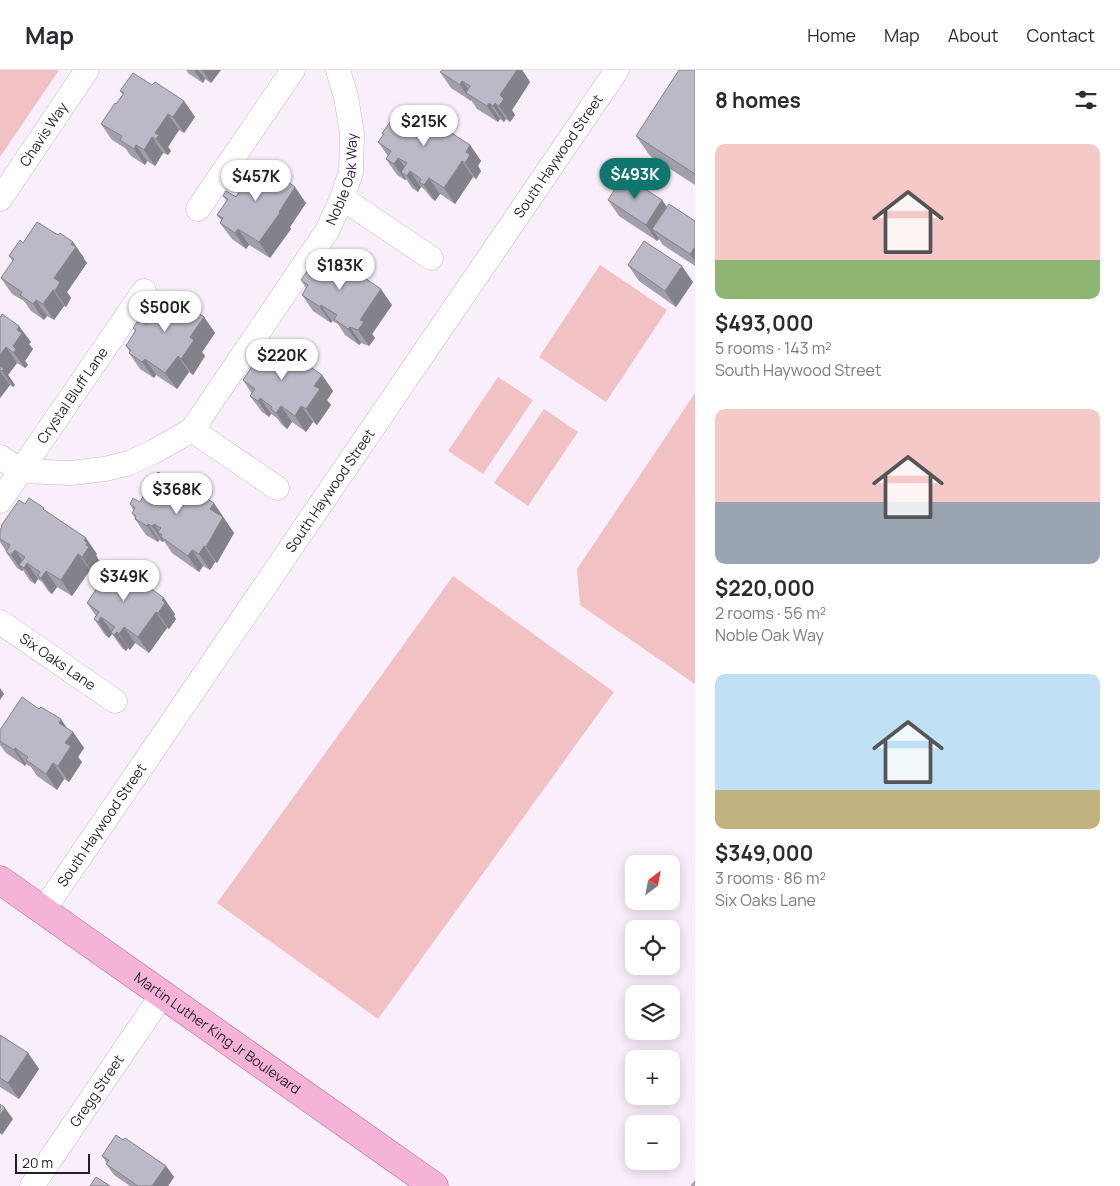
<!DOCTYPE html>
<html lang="en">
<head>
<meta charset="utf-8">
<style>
  body { margin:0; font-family:Manrope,sans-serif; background:#f7f7f7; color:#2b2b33; height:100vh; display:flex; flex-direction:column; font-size:19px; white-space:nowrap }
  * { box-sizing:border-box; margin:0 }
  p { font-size:16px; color:#7c7c81 }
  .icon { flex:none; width:28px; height:28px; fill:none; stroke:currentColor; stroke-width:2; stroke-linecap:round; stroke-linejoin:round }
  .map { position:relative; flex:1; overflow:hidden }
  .details { display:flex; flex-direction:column; background:#fff; width:425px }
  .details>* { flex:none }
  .needle { width:32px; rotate:32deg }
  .controls { position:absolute; left:625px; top:785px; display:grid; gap:10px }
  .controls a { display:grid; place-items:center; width:55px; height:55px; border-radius:10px; background:#fff; box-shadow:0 2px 12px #0003; font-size:25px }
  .scale { position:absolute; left:15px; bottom:12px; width:75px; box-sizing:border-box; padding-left:5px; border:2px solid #231f24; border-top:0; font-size:14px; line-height:18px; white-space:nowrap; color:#231f24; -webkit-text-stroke:4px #fff; paint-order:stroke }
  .price { position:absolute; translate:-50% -42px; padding:0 11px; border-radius:18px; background:#fff; color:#222; font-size:16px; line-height:32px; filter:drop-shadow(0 1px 2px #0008) }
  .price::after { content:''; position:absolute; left:50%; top:30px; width:15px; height:11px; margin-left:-8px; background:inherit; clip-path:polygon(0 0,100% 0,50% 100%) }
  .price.on { background:#0f766e; color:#fff }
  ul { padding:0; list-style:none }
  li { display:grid; align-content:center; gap:10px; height:265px; padding:0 20px }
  li span { display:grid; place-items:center; height:155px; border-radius:10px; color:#555 }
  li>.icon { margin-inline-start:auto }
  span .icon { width:90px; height:90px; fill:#fffc; stroke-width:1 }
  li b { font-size:21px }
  h2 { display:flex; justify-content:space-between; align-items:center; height:60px; padding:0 20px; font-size:21px }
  header { display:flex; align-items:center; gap:30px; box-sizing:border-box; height:70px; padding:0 25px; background:#fff; border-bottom:1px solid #e1e1e2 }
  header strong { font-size:24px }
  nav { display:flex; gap:28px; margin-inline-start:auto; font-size:18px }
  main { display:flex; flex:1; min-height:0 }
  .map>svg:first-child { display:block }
  .green { fill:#f2c1c4 }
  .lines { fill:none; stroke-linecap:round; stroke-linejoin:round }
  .minor-casing { stroke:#bfb5c1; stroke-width:25 }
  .major-casing { stroke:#a85e87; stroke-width:29 }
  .minor { stroke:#fff; stroke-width:24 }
  .major { stroke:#f5b3d7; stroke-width:28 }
  .wall { fill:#a19fab }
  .shaded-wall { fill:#83828b }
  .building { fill:#bbb9c7; stroke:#83828b }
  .labels { text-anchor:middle; stroke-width:4; stroke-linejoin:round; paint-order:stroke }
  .street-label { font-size:14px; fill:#231f24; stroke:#fff }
</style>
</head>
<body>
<header>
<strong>Map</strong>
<nav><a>Home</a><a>Map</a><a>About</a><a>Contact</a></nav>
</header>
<main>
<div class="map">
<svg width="695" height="1116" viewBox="0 0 695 1116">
  <rect width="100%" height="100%" fill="#f9effb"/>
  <!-- green -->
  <g class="green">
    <path d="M0,0H59L0,87Z"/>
    <path d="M600,195L667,240L606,332L539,287Z"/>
    <path d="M498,307L533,330L483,404L448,381Z"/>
    <path d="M695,323V614L580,535L577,499Z"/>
    <path d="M544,339L578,362L528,436L494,413Z"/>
    <path d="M453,506L614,622L378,949L217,833Z"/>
  </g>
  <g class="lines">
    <!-- minor casing -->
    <g class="minor-casing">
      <g id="minor">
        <path d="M342,128L431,188"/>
        <path id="s1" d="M0,129L87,0"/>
        <path d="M198,139L293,0"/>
        <path d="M192,360L277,418"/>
        <path id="s2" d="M0,387L21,401L71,403L105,399L129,393L153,382L192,360L327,161L342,128L351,102L352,63L346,27L338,0"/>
        <path id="s3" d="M0,431L144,221"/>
        <path id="s4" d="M0,552L115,631"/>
        <path id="s5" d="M43,841L617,0"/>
        <path id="s6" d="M32,1116L162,925"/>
      </g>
    </g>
    <!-- major casing -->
    <g class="major-casing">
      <g id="major">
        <path id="s7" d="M0,810L434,1116"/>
      </g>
    </g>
    <!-- minor -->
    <use href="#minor" class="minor"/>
    <!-- major -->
    <use href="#major" class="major"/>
  </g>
  <!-- wall -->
  <g class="wall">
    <path d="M186,0H221L211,13L205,9L203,13L188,3Z"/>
    <path d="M442,0H522L530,12L512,40L515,45L510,52L506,49L504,52L500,49L498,52L477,39L471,30V31L451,18L440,2Z"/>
    <path d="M695,0V115L650,86L636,66Z"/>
    <path d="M152,15L184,31L195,47L184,63L179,60L168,77L171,81L168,85L163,83L155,96L147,91L145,95L131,86L125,78L112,70L101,54L116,34L123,25L120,21Z"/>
    <path d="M409,43L426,44L431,50L470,75L481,91L478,96L481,101L476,109L473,107L455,134L440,124L435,131L431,128L425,120L421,117L418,122L412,118L406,109L405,110L397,105L386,89L388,86L378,72L383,65L382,63Z"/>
    <path d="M244,104L306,133L290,157L291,159L270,188L249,175L246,179L232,169L220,153L222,151L217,145L227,131L223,126L236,127L243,116L237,106Z"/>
    <path d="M608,130H662L667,137L695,151V196L663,175L659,169L657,171L619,146Z"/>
    <path d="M58,165L73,172L84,188V189L87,193L67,222L71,228L66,237L64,236L54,250L47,246L44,250L31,241L24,231L12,224L1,208L13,191L9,186L23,173Z"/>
    <path d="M628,195L693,212L676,237L639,211Z"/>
    <path d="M321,196L392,235L372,264L375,268L369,276L361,273L359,275L345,265L338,254L332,251L331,253L313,241L302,225L306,218L301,210Z"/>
    <path d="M170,225L204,247L215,263L202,282L205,286L193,305L189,302L177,319L156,305L154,308L140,299L129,283L130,282L126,276L135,261L133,258L146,254Z"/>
    <path d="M0,246L31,272L29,274L33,279L25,291L28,295L25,298L17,293L8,305L15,315L13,317L10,315L0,328Z"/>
    <path d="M294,291L299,295L322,305L333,321L327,330L331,335L317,355L313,352L306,362L292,352L287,359L282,355L277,348L271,344L269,347L262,342L250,326L252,324L243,310Z"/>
    <path d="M190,422L205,429L225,449H224L234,463L217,493L215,492L210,500L203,496L199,502L172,483L164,471L163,472L159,470L158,472L146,465L135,449V448L132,443L134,441L130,434Z"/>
    <path d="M25,434L47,442L97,484L96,485L100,493L93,503L90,500L72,526L57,517L52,524L49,522L42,512L38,509L35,514L30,511L23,500L22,501L17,498L6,482V481L0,472V460L2,457L1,456Z"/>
    <path d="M103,506L175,544L174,546L176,549L169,559L167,558L149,583L135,573L130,580L128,578L126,581L122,578L112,564L109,568L105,565L94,549L96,546L87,533L96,519L94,516Z"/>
    <path d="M67,659L73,662L84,678L78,687L82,692L69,712L64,709L57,720L37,706L31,697L26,694L25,696L6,683L0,675V671Z"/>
    <path d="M0,965L28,983L39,999L19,1029L0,1017Z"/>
    <path d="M123,1070L166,1096L174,1107L168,1116H130L114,1105L106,1094L107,1093L102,1086Z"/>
  </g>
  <!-- shaded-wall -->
  <g class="shaded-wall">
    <path d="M194,0H198L205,9L203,13Z"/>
    <path d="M202,0H221L211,13Z"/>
    <path d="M517,0H522L530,12L512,40L515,45L510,52L499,36L500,25Z"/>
    <path d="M462,11L474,27L466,23L471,30V31L460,15Z"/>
    <path d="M184,31L195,47L184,63L173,47Z"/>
    <path d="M489,33L500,49L498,52L487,36Z"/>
    <path d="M495,33L506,49L504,52L493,36Z"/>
    <path d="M168,44L179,60L168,77L171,81L168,85L156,69L155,63Z"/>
    <path d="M152,67L163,83L155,96L144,80Z"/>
    <path d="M136,75L147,91L145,95L134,79Z"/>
    <path d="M470,75L481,91L478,96L481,101L476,109L465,93L466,82Z"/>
    <path d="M398,88L409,103L410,101L421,117L418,122L407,106L401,102L406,109L405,110L394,94Z"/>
    <path d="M462,91L473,107L455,134L444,118Z"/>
    <path d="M429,108L440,124L435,131L424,115Z"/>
    <path d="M295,117L306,133L290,157L291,159L270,188L259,172Z"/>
    <path d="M662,130L673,146L652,159L659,169L657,171L646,155Z"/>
    <path d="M238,159L249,175L246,179L235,163Z"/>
    <path d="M73,172L84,188V189L87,193L67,222L71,228L66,237L55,221L54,208Z"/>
    <path d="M695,177V191L690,184Z"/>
    <path d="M682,196L693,212L676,237L665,221Z"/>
    <path d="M381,219L392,235L372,264L375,268L369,276L358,260L360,250Z"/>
    <path d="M53,220L64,236L54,250L43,234Z"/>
    <path d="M36,230L47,246L44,250L33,234Z"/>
    <path d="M321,235L332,251L331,253L320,237Z"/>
    <path d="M204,247L215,263L202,282L205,286L193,305L181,289L190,267Z"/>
    <path d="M19,256L31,272L29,274L33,279L25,291L28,295L25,298L14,283L13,276L17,260Z"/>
    <path d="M350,257L361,273L359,275L348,259Z"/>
    <path d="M6,277L17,293L8,305L15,315L13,317L2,301L0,300V285Z"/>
    <path d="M289,284L300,300L287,287Z"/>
    <path d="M178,286L189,302L177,319L165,303Z"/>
    <path d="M145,289L156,305L154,308L142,292Z"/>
    <path d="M0,301L10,315L0,328Z"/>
    <path d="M322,305L333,321L327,330L331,335L317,355L306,339L314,316Z"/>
    <path d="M260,328L271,344L269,347L258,331Z"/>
    <path d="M281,336L292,352L287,359L276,343Z"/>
    <path d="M301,336L313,352L306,362L295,346Z"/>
    <path d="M198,419L210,435L204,443L193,427Z"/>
    <path d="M214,433L234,463L217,493L206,477L210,439Z"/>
    <path d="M148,454L159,470L158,472L147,456Z"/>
    <path d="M154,454L162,465L158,462L164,471L163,472L152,456Z"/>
    <path d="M86,468L97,484L96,485L100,493L93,503L82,487L86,475L84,470Z"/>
    <path d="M204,476L215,492L210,500L199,484Z"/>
    <path d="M15,480L26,495L27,493L38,509L35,514L24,498L19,495L23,500L22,501L11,485Z"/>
    <path d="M192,480L203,496L199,502L188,486Z"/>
    <path d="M78,484L90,500L72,526L61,510Z"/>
    <path d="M46,501L57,517L52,524L41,508Z"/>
    <path d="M164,528L175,544L174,546L176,549L169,559L158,543L162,530Z"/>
    <path d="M156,542L167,558L149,583L138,567Z"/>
    <path d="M101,547L113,563L111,562L112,564L109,568L98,552Z"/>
    <path d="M124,557L135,573L130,580L119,564Z"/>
    <path d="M117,562L128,578L126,581L114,565Z"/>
    <path d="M0,618L4,624L0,630Z"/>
    <path d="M61,649L71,664L73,662L84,678L78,687L82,692L69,712L58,696L65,673L59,653Z"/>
    <path d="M15,678L26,694L25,696L14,680Z"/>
    <path d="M53,693L64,709L57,720L46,704Z"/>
    <path d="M28,983L39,999L19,1029L8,1013Z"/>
    <path d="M5,1038L13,1049L2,1065L0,1063V1045Z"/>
    <path d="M166,1096L174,1107L168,1116H152Z"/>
  </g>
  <!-- building -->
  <g class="building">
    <path d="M442,0H517L500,25L504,29L499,36L495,33L493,36L489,33L487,36L466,23L470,16L462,11L460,15L440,2Z"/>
    <path d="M679,0H695V104L636,66Z"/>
    <path d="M133,3L152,15L155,12L184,31L173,47L168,44L155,63L159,65L156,69L152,67L144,80L136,75L134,79L120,70L122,66L101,54L115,33L116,34L124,23L120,21Z"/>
    <path d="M414,36L426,44L425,46L470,75L466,82L470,85L465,93L462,91L444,118L429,108L424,115L419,112L421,109L410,101L407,106L401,102L407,93L398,88L394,94L386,89L391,81L378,72L384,64L382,63L401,37L409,43Z"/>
    <path d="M252,92L258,96L260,92L295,117L279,142L280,143L259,172L238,159L235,163L220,153L223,148L217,145L228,129L223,126L226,121L236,127L246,112L237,106L240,101L244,104Z"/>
    <path d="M624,105L662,130L646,155L608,130Z"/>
    <path d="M669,134L695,151V177L690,184L652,159Z"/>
    <path d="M37,152L58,165L60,163L73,172L71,174L76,177L54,208L60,212L55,221L53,220L43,234L36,230L33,234L20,225L22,222L1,208L14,189L9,186L20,170L23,173Z"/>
    <path d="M644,171L682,196L665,221L628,195Z"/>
    <path d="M329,184L381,219L360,250L364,252L358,260L350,257L348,259L334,249L337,245L321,235L320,237L302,225L308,215L301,210L314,191L321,196Z"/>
    <path d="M165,222L170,225L172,222L186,232L184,234L204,247L190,267L194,270L181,289L178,286L165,303L145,289L142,292L129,283L131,280L126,276L136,260L133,258L139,249L146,254Z"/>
    <path d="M2,244L19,256L17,260L22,263L13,276L16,279L14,283L6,277L0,285V246L1,247Z"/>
    <path d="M269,271L289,284L287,287L299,295L302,291L322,305L314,316L320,319L306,339L301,336L295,346L281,336L276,343L271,339L272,337L260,328L258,331L250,326L255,319L243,310Z"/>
    <path d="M0,296L4,299L2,301L0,300Z"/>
    <path d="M158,402L190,422L193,415L198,419L193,427L202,433L206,428L214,433L210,439L223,447L206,477L204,476L199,484L192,480L188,486L161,467L162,465L158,462L161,458L154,454L152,456L148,454L147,456L135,449L136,446L132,443L135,438L130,434L133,428L140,432Z"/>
    <path d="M29,428L44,438L43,439L86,468L84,470L87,473L86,475L89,477L82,487L78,484L61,510L46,501L41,508L38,506L40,502L27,493L24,498L19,495L25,487L15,480L11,485L6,482L10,475L0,469V460L2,457L1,456L19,430L25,434Z"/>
    <path d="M112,494L143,519L146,515L164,528L162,530L165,533L158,543L156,542L138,567L124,557L119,564L117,562L114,565L111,562L115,557L101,547L98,552L94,549L99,542L87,533L97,518L94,516L101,505L103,506Z"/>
    <path d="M22,627L39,639L41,637L61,649L59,653L73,662L65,673L71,676L58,696L53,693L46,704L26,690L28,687L15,678L14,680L0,671V660Z"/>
    <path d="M0,965L28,983L8,1013L0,1008Z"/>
    <path d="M0,1034L5,1038L0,1045Z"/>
    <path d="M116,1065L123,1070L125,1068L166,1096L152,1116H138L106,1094L109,1090L102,1086Z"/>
    <path d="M96,1107L110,1116H90Z"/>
    <path d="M695,1111V1116H691Z"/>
  </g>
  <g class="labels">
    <!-- street labels -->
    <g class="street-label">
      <text dy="5" stroke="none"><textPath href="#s1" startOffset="78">Chavis Way</textPath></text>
      <text dy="5" stroke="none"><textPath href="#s5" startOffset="914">South Haywood Street</textPath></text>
      <text dy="5" stroke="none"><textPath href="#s2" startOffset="501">Noble Oak Way</textPath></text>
      <text dy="5" stroke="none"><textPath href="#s3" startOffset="128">Crystal Bluff Lane</textPath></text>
      <text dy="5" stroke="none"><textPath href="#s5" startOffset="509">South Haywood Street</textPath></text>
      <text dy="5" stroke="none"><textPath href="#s4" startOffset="70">Six Oaks Lane</textPath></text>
      <text dy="5" stroke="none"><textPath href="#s5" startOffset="104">South Haywood Street</textPath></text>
      <text dy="5" stroke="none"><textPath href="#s7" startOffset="266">Martin Luther King Jr Boulevard</textPath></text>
      <text dy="5" stroke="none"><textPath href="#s6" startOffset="115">Gregg Street</textPath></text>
    </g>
  </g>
</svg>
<div class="controls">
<a><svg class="needle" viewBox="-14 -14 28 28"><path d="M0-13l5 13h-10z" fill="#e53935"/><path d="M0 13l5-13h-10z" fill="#7c7c81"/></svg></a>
<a><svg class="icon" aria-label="locate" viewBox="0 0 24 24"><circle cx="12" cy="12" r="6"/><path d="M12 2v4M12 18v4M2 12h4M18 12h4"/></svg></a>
<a><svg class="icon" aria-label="layers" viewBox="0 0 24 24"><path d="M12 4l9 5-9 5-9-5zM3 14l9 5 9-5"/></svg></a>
<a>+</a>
<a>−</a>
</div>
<div class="scale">20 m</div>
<b class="price" style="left:424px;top:77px">$215K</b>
<b class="price on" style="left:635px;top:130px">$493K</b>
<b class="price" style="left:256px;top:132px">$457K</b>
<b class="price" style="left:340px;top:221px">$183K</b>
<b class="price" style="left:165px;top:263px">$500K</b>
<b class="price" style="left:282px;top:311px">$220K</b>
<b class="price" style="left:177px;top:445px">$368K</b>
<b class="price" style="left:124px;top:532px">$349K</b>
</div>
<section class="details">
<h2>8 homes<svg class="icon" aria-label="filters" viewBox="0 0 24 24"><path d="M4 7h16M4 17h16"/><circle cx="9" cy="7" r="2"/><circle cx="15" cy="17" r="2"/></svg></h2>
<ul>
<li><span style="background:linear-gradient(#f6c9c9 75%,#8fb573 0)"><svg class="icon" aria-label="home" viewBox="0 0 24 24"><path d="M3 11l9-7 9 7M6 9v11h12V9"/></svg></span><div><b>$493,000</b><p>5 rooms · 143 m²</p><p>South Haywood Street</p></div></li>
<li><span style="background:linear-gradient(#f6c9c9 60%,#9aa5b1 0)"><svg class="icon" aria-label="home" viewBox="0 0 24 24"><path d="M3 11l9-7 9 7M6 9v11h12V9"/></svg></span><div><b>$220,000</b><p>2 rooms · 56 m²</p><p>Noble Oak Way</p></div></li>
<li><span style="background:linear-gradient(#bfe0f5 75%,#c2b280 0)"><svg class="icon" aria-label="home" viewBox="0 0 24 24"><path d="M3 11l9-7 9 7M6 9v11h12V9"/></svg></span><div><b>$349,000</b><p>3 rooms · 86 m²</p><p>Six Oaks Lane</p></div></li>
</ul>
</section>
</main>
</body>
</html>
